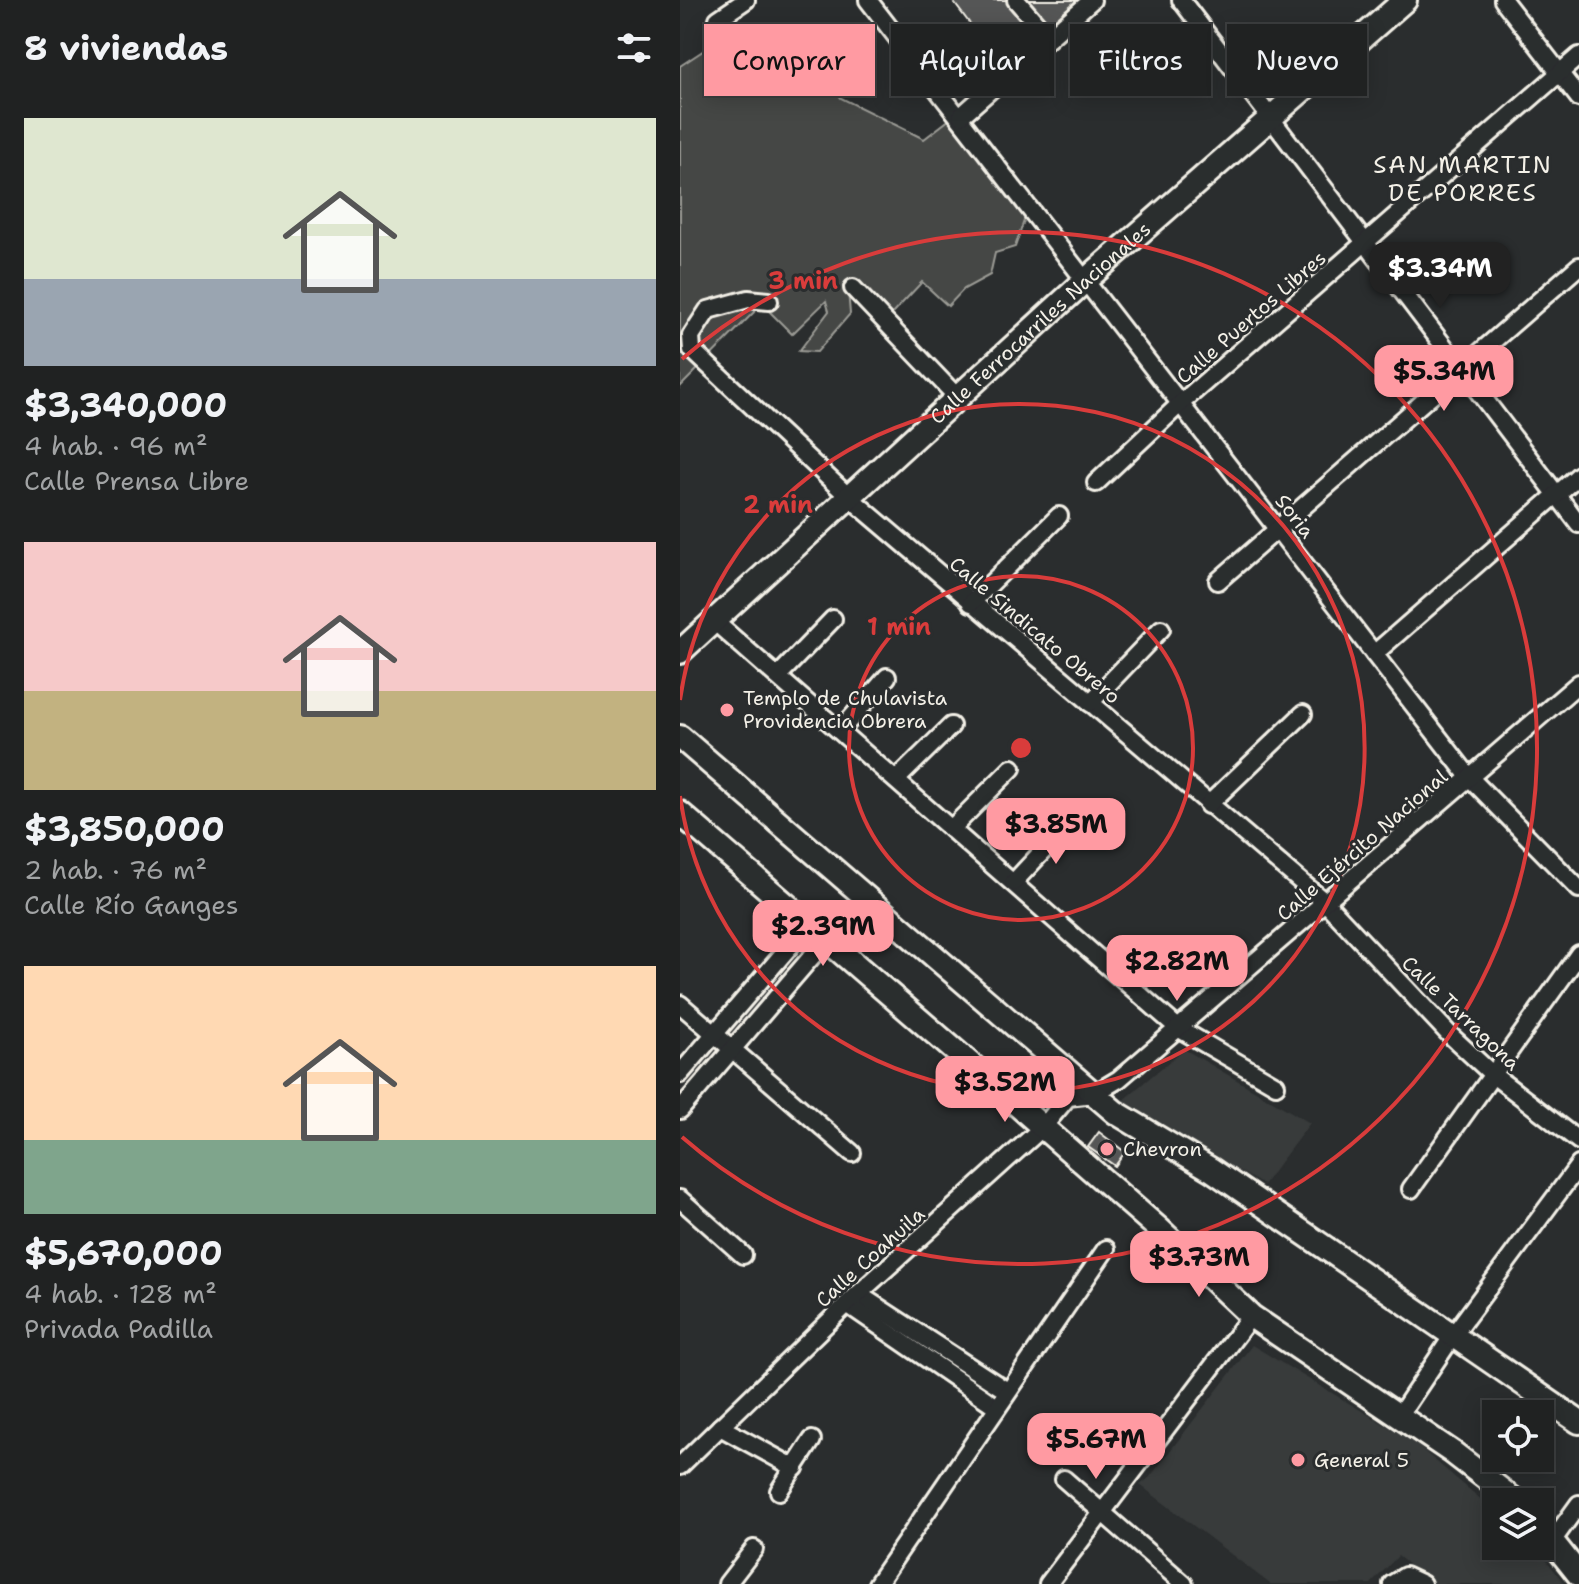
<!DOCTYPE html>
<html lang="es">
<head>
<meta charset="utf-8">
<style>
  body { margin:0; font-family:"Shantell Sans",sans-serif; background:#2d2f2f; color:#f1f3f6; height:100vh; display:flex; flex-direction:column; font-size:30px; white-space:nowrap }
  * { box-sizing:border-box; margin:0 }
  p { font-size:26px; color:#a2a4a5 }
  .icon { flex:none; width:44px; height:44px; fill:none; stroke:currentColor; stroke-width:2; stroke-linecap:round; stroke-linejoin:round }
  .map { position:relative; flex:1; overflow:hidden }
  .drawer { display:flex; flex-direction:column; background:#202222; width:680px }
  .drawer>* { flex:none }
  .banner { position:absolute; left:24px; top:24px; width:754px; height:72px; display:flex; gap:16px }
  .controls { position:absolute; left:802px; top:1400px; display:grid; gap:16px }
  .controls a { display:grid; place-items:center; width:72px; height:72px; border-radius:0px; background:#202222; box-shadow:0 4px 20px #0003,0 0 0 2px #3d3f40; font-size:40px }
  .price { position:absolute; translate:-50% -68px; padding:0 18px; border-radius:16px; background:#ff9aa2; color:#111; font-size:26px; line-height:52px; filter:drop-shadow(0 2px 4px #0008) }
  .price::after { content:''; position:absolute; left:50%; top:48px; width:24px; height:18px; margin-left:-12px; background:inherit; clip-path:polygon(0 0,100% 0,50% 100%) }
  .price.selected { background:#222; color:#fff }
  ul { padding:0; list-style:none }
  li { display:grid; align-content:center; gap:16px; height:424px; padding:0 24px }
  li span { display:grid; place-items:center; height:248px; border-radius:0px; color:#555 }
  li>.icon { margin-inline-start:auto }
  span .icon { width:144px; height:144px; fill:#fffc; stroke-width:1 }
  li b { font-size:34px }
  h2 { display:flex; justify-content:space-between; align-items:center; height:96px; padding:0 24px; font-size:34px }
  .chip { padding:0 28px; border-radius:0px; background:#202222; box-shadow:0 4px 20px #0003,0 0 0 2px #3d3f40; font-size:28px; line-height:72px }
  .chip.selected { background:#ff9aa2; color:#111 }
  main { display:flex; flex:1; min-height:0 }
  .map>svg:first-child { display:block }
  .built { fill:#373a3a }
  .green { fill:#444645; stroke:#9c9c96; stroke-width:2 }
  .building { fill:#555756; stroke:#f4f1e8; stroke-width:2 }
  .lines { fill:none; stroke-linecap:round; stroke-linejoin:round }
  .street-casing { stroke:#f4f1e8; stroke-width:22 }
  .secondary-casing { stroke:#f4f1e8; stroke-width:28 }
  .street { stroke:#2a2d2e; stroke-width:16 }
  .secondary { stroke:#2a2d2e; stroke-width:22 }
  .ring { fill:none; stroke:#d93c3b; stroke-width:4 }
  .poi-dot { fill:#ff9aa2; stroke:#2a2d2e; stroke-width:3 }
  .labels { text-anchor:middle; stroke-width:6; stroke-linejoin:round; paint-order:stroke }
  .street-label { font-size:20px; fill:#f4f1e8; stroke:#2a2d2e }
  .poi-label { font-size:20px; fill:#f4f1e8; stroke:#2a2d2e; text-anchor:start }
  .quarter-label { font-size:24px; letter-spacing:2px; fill:#f4f1e8; stroke:#2a2d2e }
  .centre { fill:#d93c3b; stroke:#2a2d2e; stroke-width:4 }
  .ring-label { font-size:24px; text-anchor:middle; font-weight:bold; fill:#d93c3b; stroke:#2a2d2e; stroke-width:6; stroke-linejoin:round; paint-order:stroke }
</style>
</head>
<body>
<main>
<section class="drawer">
<h2>8 viviendas<svg class="icon" aria-label="filters" viewBox="0 0 24 24"><path d="M4 7h16M4 17h16"/><circle cx="9" cy="7" r="2"/><circle cx="15" cy="17" r="2"/></svg></h2>
<ul>
<li><span style="background:linear-gradient(#dfe7d0 65%,#9aa5b1 0)"><svg class="icon" aria-label="home" viewBox="0 0 24 24"><path d="M3 11l9-7 9 7M6 9v11h12V9"/></svg></span><div><b>$3,340,000</b><p>4 hab. · 96 m²</p><p>Calle Prensa Libre</p></div></li>
<li><span style="background:linear-gradient(#f6c9c9 60%,#c2b280 0)"><svg class="icon" aria-label="home" viewBox="0 0 24 24"><path d="M3 11l9-7 9 7M6 9v11h12V9"/></svg></span><div><b>$3,850,000</b><p>2 hab. · 76 m²</p><p>Calle Río Ganges</p></div></li>
<li><span style="background:linear-gradient(#ffd9b3 70%,#7fa58c 0)"><svg class="icon" aria-label="home" viewBox="0 0 24 24"><path d="M3 11l9-7 9 7M6 9v11h12V9"/></svg></span><div><b>$5,670,000</b><p>4 hab. · 128 m²</p><p>Privada Padilla</p></div></li>
</ul>
</section>
<div class="map">
<svg width="899" height="1584" viewBox="0 0 899 1584">
  <rect width="100%" height="100%" fill="#2a2d2e"/>
  <filter id="ink" filterUnits="userSpaceOnUse"><feTurbulence type="fractalNoise" baseFrequency=".0125" numOctaves="2"/><feDisplacementMap in="SourceGraphic" scale="16" xChannelSelector="R" yChannelSelector="G"/><feConvolveMatrix kernelMatrix="1 2 1 2 8 2 1 2 1" color-interpolation-filters="sRGB"/></filter>
  <g filter="url(#ink)">
    <!-- built -->
    <g class="built">
      <path d="M504,1049L630,1123L583,1185L442,1101Z"/>
      <path d="M572,1345L732,1441L816,1512V1546H855L885,1584H752L718,1556L691,1584H590L460,1485L469,1478Z"/>
    </g>
    <!-- green -->
    <path class="green" d="M38,41L97,79L134,55L161,98L244,139L274,116L348,209L335,247L315,253L310,275L284,289L268,306L242,282L211,315L180,287L168,290L170,314L137,352L119,351L149,311L146,301L112,334L82,304L0,387V66Z"/>
    <!-- building -->
    <g class="building">
      <path d="M272,0H401L325,70Z"/>
      <path d="M419,1132L445,1152L435,1166L408,1147Z"/>
    </g>
    <g class="lines">
      <!-- street casing -->
      <g class="street-casing">
        <g id="street">
          <path d="M188,0L790,778L899,889"/>
          <path d="M336,0L369,38"/>
          <path d="M501,0L899,524"/>
          <path d="M823,0L899,98"/>
          <path d="M38,19L66,0"/>
          <path d="M281,116L412,0"/>
          <path d="M173,288L277,397"/>
          <path d="M89,301L68,299L28,310L11,336L12,350L169,497L646,903L770,1035L813,1075L899,1141"/>
          <path d="M416,483L501,403L899,56"/>
          <path d="M538,581L899,266"/>
          <path d="M291,603L379,516"/>
          <path d="M34,621L498,1028L596,1085"/>
          <path d="M694,654L899,475"/>
          <path d="M98,676L153,619"/>
          <path d="M410,703L481,629"/>
          <path d="M160,731L207,677"/>
          <path d="M216,780L271,726"/>
          <path d="M528,805L623,714"/>
          <path d="M271,829L332,768"/>
          <path d="M333,883L391,821"/>
          <path d="M0,1004L172,1153"/>
          <path d="M0,1074L128,925"/>
          <path d="M0,1110L146,940"/>
          <path d="M731,1189L899,954"/>
          <path d="M0,1199L63,1255"/>
          <path d="M178,1294L327,1391"/>
          <path d="M167,1304L317,1407"/>
          <path d="M719,1416L774,1334L899,1165"/>
          <path d="M40,1427L115,1468"/>
          <path d="M0,1466L167,1304L363,1127L388,1097L414,1094L439,1079L899,683"/>
          <path d="M384,1479L504,1584"/>
          <path d="M99,1491L132,1440"/>
          <path d="M873,1540L899,1504"/>
          <path d="M47,1584L74,1549"/>
          <path d="M197,1584L426,1249"/>
          <path d="M368,1584L571,1316"/>
          <path d="M712,1584L725,1576L742,1584"/>
        </g>
      </g>
      <!-- secondary casing -->
      <g class="secondary-casing">
        <g id="secondary">
          <path id="s1" d="M0,652L407,279L725,0"/>
          <path d="M0,737L435,1112L532,1170L899,1422"/>
          <path d="M0,813L317,1087L479,1229L571,1316L772,1452L837,1502"/>
          <path d="M860,1526L899,1575"/>
        </g>
      </g>
      <!-- street -->
      <use href="#street" class="street"/>
      <!-- secondary -->
      <use href="#secondary" class="secondary"/>
    </g>
  </g>
  <!-- distance rings -->
  <g class="ring">
    <circle cx="341" cy="748" r="172"/>
    <path d="M0 700A344 344 0 1 1 0 796"/>
    <path d="M2 359A516 516 0 1 1 2 1137"/>
  </g>
  <!-- markers -->
  <g class="poi-dot">
    <circle cx="47" cy="710" r="8"/>
    <circle cx="427" cy="1149" r="8"/>
    <circle cx="618" cy="1460" r="8"/>
  </g>
  <g class="labels">
    <!-- street labels -->
    <g class="street-label">
      <text transform="translate(571 317) rotate(-41)" y="7">Calle Puertos Libres</text>
      <text dy="7" stroke="none"><textPath href="#s1" startOffset="488">Calle Ferrocarriles Nacionales</textPath></text>
      <text transform="translate(615 516) rotate(52)" y="7">Soria</text>
      <text transform="translate(355 630) rotate(40)" y="7">Calle Sindicato Obrero</text>
      <text transform="translate(682 845) rotate(-41)" y="7">Calle Ejército Nacional</text>
      <text transform="translate(781 1013) rotate(44)" y="7">Calle Tarragona</text>
      <text transform="translate(190 1257) rotate(-42)" y="7">Calle Coahuila</text>
    </g>
    <!-- poi labels -->
    <g class="poi-label">
      <text x="63" y="705">Templo de Chulavista<tspan x="63" dy="23">Providencia Obrera</tspan></text>
      <text x="443" y="1156">Chevron</text>
      <text x="634" y="1467">General 5</text>
    </g>
    <!-- quarter labels -->
    <g class="quarter-label">
      <text x="783" y="173">SAN MARTIN<tspan x="783" dy="28">DE PORRES</tspan></text>
    </g>
  </g>
  <circle cx="341" cy="748" r="12" class="centre"/>
  <g class="ring-label">
    <text x="123" y="289">3 min</text>
    <text x="98" y="513">2 min</text>
    <text x="219" y="635">1 min</text>
  </g>
</svg>
<div class="controls">
<a><svg class="icon" aria-label="locate" viewBox="0 0 24 24"><circle cx="12" cy="12" r="6"/><path d="M12 2v4M12 18v4M2 12h4M18 12h4"/></svg></a>
<a><svg class="icon" aria-label="layers" viewBox="0 0 24 24"><path d="M12 4l9 5-9 5-9-5zM3 14l9 5 9-5"/></svg></a>
</div>
<b class="price selected" style="left:760px;top:310px">$3.34M</b>
<b class="price" style="left:764px;top:413px">$5.34M</b>
<b class="price" style="left:376px;top:866px">$3.85M</b>
<b class="price" style="left:143px;top:968px">$2.39M</b>
<b class="price" style="left:497px;top:1003px">$2.82M</b>
<b class="price" style="left:325px;top:1124px">$3.52M</b>
<b class="price" style="left:519px;top:1299px">$3.73M</b>
<b class="price" style="left:416px;top:1481px">$5.67M</b>
<div class="banner">
<a class="chip selected">Comprar</a>
<a class="chip">Alquilar</a>
<a class="chip">Filtros</a>
<a class="chip">Nuevo</a>
</div>
</div>
</main>
</body>
</html>
